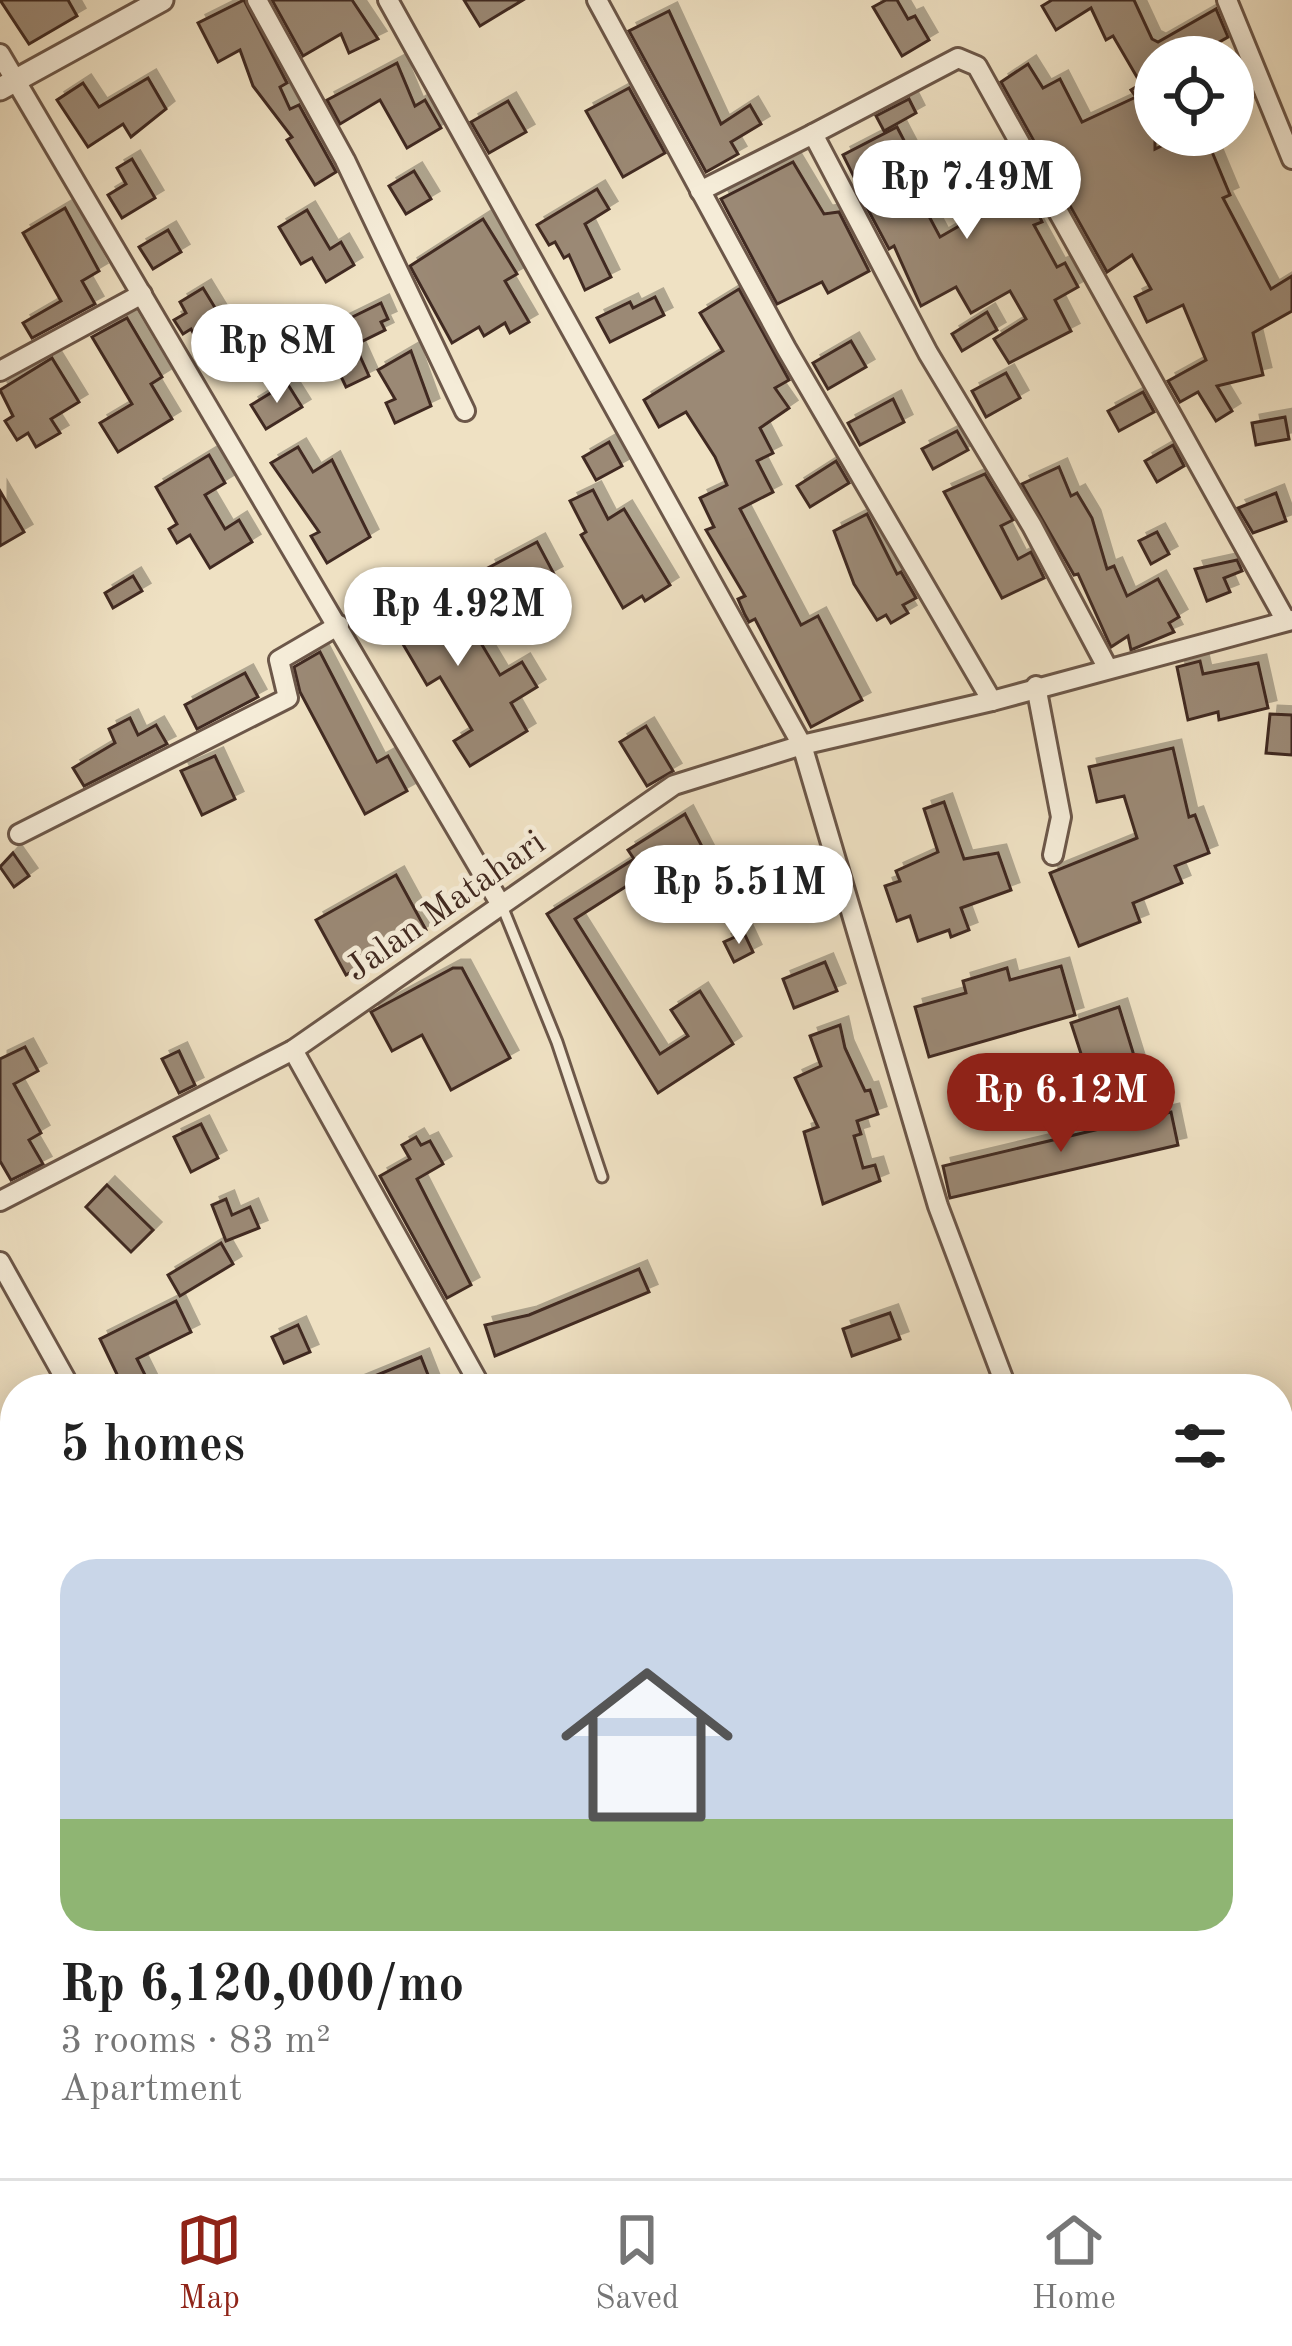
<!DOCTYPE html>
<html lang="en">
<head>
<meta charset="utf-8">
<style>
  body { margin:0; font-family:"Old Standard TT",serif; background:#f6f6f6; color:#222; height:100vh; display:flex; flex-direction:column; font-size:45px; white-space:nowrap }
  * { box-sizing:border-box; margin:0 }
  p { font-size:39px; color:#767676 }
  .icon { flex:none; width:66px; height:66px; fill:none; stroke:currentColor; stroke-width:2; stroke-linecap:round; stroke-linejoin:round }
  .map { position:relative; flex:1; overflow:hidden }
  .side { position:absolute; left:0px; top:1374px; width:1293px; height:804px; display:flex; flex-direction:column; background:#fff; border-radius:48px 48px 0 0; box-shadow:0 6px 30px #0003 }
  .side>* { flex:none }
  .buttons { position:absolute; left:1134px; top:36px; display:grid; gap:24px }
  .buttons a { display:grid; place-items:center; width:120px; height:120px; border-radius:50%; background:#fff; box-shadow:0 6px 30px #0003; font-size:60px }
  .price { position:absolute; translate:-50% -102px; padding:0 27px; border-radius:42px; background:#fff; color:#222; font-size:39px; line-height:78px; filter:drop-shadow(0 3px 6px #0008) }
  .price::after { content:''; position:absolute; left:50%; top:72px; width:36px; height:27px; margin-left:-18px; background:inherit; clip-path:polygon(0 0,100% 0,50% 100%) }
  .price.current { background:#8f2418; color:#fff }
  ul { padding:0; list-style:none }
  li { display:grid; align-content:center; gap:24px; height:636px; padding:0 60px }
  li span { display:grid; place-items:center; height:372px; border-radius:36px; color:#555 }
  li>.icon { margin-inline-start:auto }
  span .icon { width:216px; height:216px; fill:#fffc; stroke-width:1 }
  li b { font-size:51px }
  h2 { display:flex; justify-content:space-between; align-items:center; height:144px; padding:0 60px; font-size:51px }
  .tabs { display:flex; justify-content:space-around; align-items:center; height:168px; border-top:3px solid #e0e0e0; background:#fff; font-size:33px; color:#767676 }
  .tabs a { display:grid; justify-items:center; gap:6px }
  .tabs .current { color:#8f2418 }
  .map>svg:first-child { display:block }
  .building { fill:#9b8975; stroke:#412920; stroke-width:3; filter:url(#shadow) }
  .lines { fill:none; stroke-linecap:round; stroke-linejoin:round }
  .service-casing { stroke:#6c5749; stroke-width:15 }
  .minor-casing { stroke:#6c5749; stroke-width:24 }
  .tertiary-casing { stroke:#6c5749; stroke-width:27 }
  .service { stroke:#f5ecd8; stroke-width:9 }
  .minor { stroke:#f5ecd8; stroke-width:18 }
  .tertiary { stroke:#f5ecd8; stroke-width:21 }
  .labels { text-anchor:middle; stroke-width:10; stroke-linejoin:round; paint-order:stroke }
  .street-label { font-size:36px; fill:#412920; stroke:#f5ecd8 }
</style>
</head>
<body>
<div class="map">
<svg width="1292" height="2178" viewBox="0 0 1292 2178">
  <defs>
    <filter id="shadow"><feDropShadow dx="8" dy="-8" stdDeviation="0" flood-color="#0004"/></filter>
  </defs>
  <rect width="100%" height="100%" fill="#efe1c3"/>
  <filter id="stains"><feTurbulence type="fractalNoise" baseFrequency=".00167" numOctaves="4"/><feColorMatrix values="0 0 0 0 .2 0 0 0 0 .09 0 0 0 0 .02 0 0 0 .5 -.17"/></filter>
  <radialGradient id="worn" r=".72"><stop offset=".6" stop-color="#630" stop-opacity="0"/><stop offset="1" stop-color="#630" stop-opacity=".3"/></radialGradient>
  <!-- building -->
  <g class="building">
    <path d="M0,0H68L77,16L29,44Z"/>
    <path d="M244,0L287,83L280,87L290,109L299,105L336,172L315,185L287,140L292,137L253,86L240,50L218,62L198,23Z"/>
    <path d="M272,0H352L378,39L349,53L341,34L303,56Z"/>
    <path d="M464,0H523L480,26Z"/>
    <path d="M886,0H897L908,19L915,16L929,40L902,56L873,7Z"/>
    <path d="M1052,0H1134L1152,39L1158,42L1216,9L1228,37L1193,57H1155V149L1184,135H1205L1230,195L1223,198L1271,289L1292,276V311L1253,333L1263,375L1217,386L1232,411L1216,421L1198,392L1180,402L1168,381L1206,360L1183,305L1147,322L1135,297L1151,289L1132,255L1107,272L1001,82L1028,64L1043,88L1060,79L1082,122L1136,97L1131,90L1141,84L1113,36L1106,40L1091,8L1056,30L1042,6Z"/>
    <path d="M669,11L721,124L750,105L761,124L731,142L738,154L706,172L629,31Z"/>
    <path d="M397,63L415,106L425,100L441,128L407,148L380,100L340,124L327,100Z"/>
    <path d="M148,78L166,109L131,137L123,124L88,147L57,100L83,83L99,107Z"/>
    <path d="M629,88L665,153L623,177L586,111Z"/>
    <path d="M909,99L916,113L884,131L876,116Z"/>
    <path d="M508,101L526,132L489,153L471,122Z"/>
    <path d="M897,127L923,177L943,167L954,191L923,205L940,237L985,211L975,188L1018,168L1042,222L1034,225L1057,267L1065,263L1078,287L1055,300L1071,331L1009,363L994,339L1026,319L1010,291L971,313L956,287L921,306L894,246L889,249L866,206L874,203L859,174L854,177L843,155Z"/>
    <path d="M132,159L155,198L122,218L108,195L126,184L117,168Z"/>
    <path d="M793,162L824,214L839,212L869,271L828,293L822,282L777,304L721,199Z"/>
    <path d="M414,171L431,199L406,214L389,186Z"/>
    <path d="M597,189L609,209L585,224L611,277L585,290L569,255L564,258L555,242L549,245L537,225Z"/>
    <path d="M65,208L99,271L82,281L95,304L32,338L23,323L61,301L23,233Z"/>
    <path d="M307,210L330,249L341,242L354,265L326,282L312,258L301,264L279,227Z"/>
    <path d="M483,219L517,274L505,281L529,322L510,333L505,323L484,336L479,327L452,343L410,266Z"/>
    <path d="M168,230L181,252L153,269L139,247Z"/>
    <path d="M203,288L239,347L221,358L205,333L196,338L191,329L183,334L174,320L186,313L180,302Z"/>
    <path d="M739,289L789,380L775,388L789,408L760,428L773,453L757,461L773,492L740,509L801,625L818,616L862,700L811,727L755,619L749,622L745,615L738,599L745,596L706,530L714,527L700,498L727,485L715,457L686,412L659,427L644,400L723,351L700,313Z"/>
    <path d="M655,297L664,315L610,342L597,318L630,302L633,308Z"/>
    <path d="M381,303L388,319L381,322L385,330L355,345L369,376L346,387L336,366L342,364L326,330Z"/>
    <path d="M987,312L997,330L962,351L952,334Z"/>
    <path d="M127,318L162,377L151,384L172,419L118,452L100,423L132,404L92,337Z"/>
    <path d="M851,341L866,367L828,389L813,363Z"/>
    <path d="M411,351L431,406L395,423L386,403L395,399L378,370Z"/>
    <path d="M52,358L79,402L51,419L60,433L36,447L28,433L17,440L5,421L13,416L0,390Z"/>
    <path d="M1006,373L1020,398L986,417L972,391Z"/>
    <path d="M287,383L302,407L266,429L251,405Z"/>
    <path d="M1143,392L1154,412L1119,431L1108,411Z"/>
    <path d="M893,399L904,422L860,445L848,423Z"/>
    <path d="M1285,417L1289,439L1256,445L1252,423Z"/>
    <path d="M957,431L968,450L933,469L922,449Z"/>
    <path d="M609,442L622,466L596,480L583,457Z"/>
    <path d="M1173,445L1184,466L1157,482L1145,461Z"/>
    <path d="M298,447L313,472L332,460L370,537L327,563L311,536L319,532L271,463Z"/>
    <path d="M209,455L225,483L205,495L225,529L239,520L252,542L210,568L190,535L177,543L169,529L177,524L156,487Z"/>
    <path d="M836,461L849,483L810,507L797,486Z"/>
    <path d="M1059,467L1071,496L1077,493L1092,518L1107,569L1114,566L1127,596L1158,579L1179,617L1169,623L1174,632L1131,650L1128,636L1111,647L1078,574L1074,575L1022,484Z"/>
    <path d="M985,474L1013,520L1001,526L1018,559L1031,552L1044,578L1002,598L944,492Z"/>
    <path d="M593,490L608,519L624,509L670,585L645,601L642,596L623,608L581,535L586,532L570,501Z"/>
    <path d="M0,491L24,532L0,546Z"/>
    <path d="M1276,493L1286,521L1253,533L1238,508Z"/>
    <path d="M867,514L897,574L901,572L916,598L903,605L908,613L891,623L886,615L877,620L854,584L834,531Z"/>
    <path d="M1157,532L1169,554L1151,564L1139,541Z"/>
    <path d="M537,542L554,574L504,600L488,568Z"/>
    <path d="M1237,560L1242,571L1224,578L1230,592L1207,601L1195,569Z"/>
    <path d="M133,576L142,591L113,608L105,593Z"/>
    <path d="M426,579L457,631L469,623L500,675L522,662L537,687L511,703L527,731L470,766L454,741L472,730L440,677L427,685L397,634L387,640L370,613Z"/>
    <path d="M320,652L377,762L388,756L407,791L365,814L300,692L294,667Z"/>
    <path d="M1200,661L1203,674L1258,663L1268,708L1219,720L1218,712L1188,720L1177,667Z"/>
    <path d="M245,673L258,697L197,729L185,705Z"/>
    <path d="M1270,714L1292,715V755L1266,753Z"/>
    <path d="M130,718L138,735L156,725L167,744L84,786L73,768L115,743L109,729Z"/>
    <path d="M646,726L673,771L647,786L620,742Z"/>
    <path d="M1173,748L1189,817L1195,815L1209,853L1175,866L1182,883L1133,903L1140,922L1079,946L1050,873L1137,838L1124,796L1097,802L1089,767Z"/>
    <path d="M215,756L235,799L202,815L181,771Z"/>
    <path d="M944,802L964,859L998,853L1011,890L961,908L969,930L951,937L949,930L918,941L910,916L897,921L885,886L900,881L896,871L938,852L924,809Z"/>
    <path d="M685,814L707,856L669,875L673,881L655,892L644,875L575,919L660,1054L688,1036L671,1010L700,991L733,1044L658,1093L547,914L634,859L628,850Z"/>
    <path d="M13,853L29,876L14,887L0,867Z"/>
    <path d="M396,875L426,930L346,975L316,920Z"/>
    <path d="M801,875L811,900L765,919L755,894Z"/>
    <path d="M744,933L753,952L734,962L724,942Z"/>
    <path d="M825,962L837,991L794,1008L783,979Z"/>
    <path d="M1061,966L1075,1015L929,1057L915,1007L966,993L963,981L1007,968L1010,980Z"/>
    <path d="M453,968H462L510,1058L451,1090L422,1035L392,1051L371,1012Z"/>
    <path d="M1119,1007L1144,1088L1097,1103L1071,1023Z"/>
    <path d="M840,1025L845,1048L865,1091L870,1090L878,1114L857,1121L861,1134L854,1136L863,1168L875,1165L880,1181L823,1204L804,1132L818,1127L795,1078L821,1066L810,1036Z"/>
    <path d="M25,1047L38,1071L14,1084L41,1133L29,1140L43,1164L11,1180L0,1161V1059Z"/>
    <path d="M179,1051L195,1085L179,1093L162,1059Z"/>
    <path d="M1171,1112L1178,1145L950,1198L943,1166Z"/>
    <path d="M201,1124L218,1158L191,1172L174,1137Z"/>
    <path d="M416,1137L421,1145L430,1141L443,1164L417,1179L471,1285L447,1298L380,1176L410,1159L402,1145Z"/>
    <path d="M107,1185L153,1230L131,1252L86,1207Z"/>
    <path d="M226,1199L232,1215L250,1207L259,1228L226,1241L212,1205Z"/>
    <path d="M221,1243L233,1264L180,1296L168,1275Z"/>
    <path d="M639,1269L649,1292L495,1356L485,1325L529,1315Z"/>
    <path d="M176,1301L191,1332L137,1359L152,1389H124L100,1339Z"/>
    <path d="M890,1313L900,1339L852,1356L843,1329Z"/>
    <path d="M298,1325L310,1352L284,1363L272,1337Z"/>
    <path d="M421,1357L432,1385L343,1389Z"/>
    <path d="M0,1793L15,1817V1835L0,1844Z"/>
    <path d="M15,1888V1958L0,1937V1900Z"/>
    <path d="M385,2163H447L418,2178H356Z"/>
    <path d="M521,2163H590L597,2178H529Z"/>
    <path d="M865,2163H925V2168L869,2178Z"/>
  </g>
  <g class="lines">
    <!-- service casing -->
    <g class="service-casing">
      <path id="service" d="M502,906L557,1042L602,1177"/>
    </g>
    <!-- minor casing -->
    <g class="minor-casing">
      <g id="minor">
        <path d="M257,0L345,160L465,411"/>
        <path d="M388,0L802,745L938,1206L1007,1389"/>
        <path d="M597,0L786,348L992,701"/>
        <path d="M1227,0L1292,159"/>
        <path d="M0,54L501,905"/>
        <path d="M813,134L958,58L977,66L1286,621"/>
        <path d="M700,191L813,134L928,353L1032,526L1107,667"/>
        <path d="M0,371L142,294"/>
        <path d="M1036,686L1061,817L1053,855"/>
        <path d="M19,834L288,698L279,660L339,625"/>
        <path d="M293,1050L482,1389"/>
        <path d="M0,1201L293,1050L674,785L802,745L992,701L1292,620"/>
        <path d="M0,1262L71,1389"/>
        <path d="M0,1652L15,1676"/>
        <path d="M1278,1785L1292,1784"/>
        <path d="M0,1974L15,2000"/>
        <path d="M122,2163L133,2178"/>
        <path d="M495,2163L498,2178"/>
        <path d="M851,2163L856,2178"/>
        <path d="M1253,2163L1255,2178"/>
        <path d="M177,2178L204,2163"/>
      </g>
    </g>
    <!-- tertiary casing -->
    <g class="tertiary-casing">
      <path id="tertiary" d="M0,89L162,0"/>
    </g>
    <!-- service -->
    <use href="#service" class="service"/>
    <!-- minor -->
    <use href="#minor" class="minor"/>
    <!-- tertiary -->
    <use href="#tertiary" class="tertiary"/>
  </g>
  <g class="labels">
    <!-- street labels -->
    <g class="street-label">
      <text transform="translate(444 904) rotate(-35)" y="13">Jalan Matahari</text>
    </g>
  </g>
  <rect width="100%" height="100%" filter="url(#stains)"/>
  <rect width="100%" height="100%" fill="url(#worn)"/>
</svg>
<div class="buttons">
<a><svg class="icon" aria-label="locate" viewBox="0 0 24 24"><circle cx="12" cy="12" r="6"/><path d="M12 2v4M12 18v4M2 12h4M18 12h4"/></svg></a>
</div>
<b class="price" style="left:967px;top:242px">Rp 7.49M</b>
<b class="price" style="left:277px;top:406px">Rp 8M</b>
<b class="price" style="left:458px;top:669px">Rp 4.92M</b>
<b class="price" style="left:739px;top:947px">Rp 5.51M</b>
<b class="price current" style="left:1061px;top:1155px">Rp 6.12M</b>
<section class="side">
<h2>5 homes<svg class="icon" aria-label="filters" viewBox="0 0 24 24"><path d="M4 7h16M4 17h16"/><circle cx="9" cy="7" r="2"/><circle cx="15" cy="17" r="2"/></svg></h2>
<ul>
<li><span style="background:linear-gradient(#c9d6e8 70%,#8fb573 0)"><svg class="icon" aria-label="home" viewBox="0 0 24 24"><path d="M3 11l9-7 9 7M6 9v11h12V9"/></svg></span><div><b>Rp 6,120,000/mo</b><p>3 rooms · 83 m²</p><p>Apartment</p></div></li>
</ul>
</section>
</div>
<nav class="tabs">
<a class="current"><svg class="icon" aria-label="map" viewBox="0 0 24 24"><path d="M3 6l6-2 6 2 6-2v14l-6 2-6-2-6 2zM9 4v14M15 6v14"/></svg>Map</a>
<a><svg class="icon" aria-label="saved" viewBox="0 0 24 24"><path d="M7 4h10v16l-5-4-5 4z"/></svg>Saved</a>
<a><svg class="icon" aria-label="home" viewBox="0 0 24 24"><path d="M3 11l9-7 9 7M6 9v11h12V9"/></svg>Home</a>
</nav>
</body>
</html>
